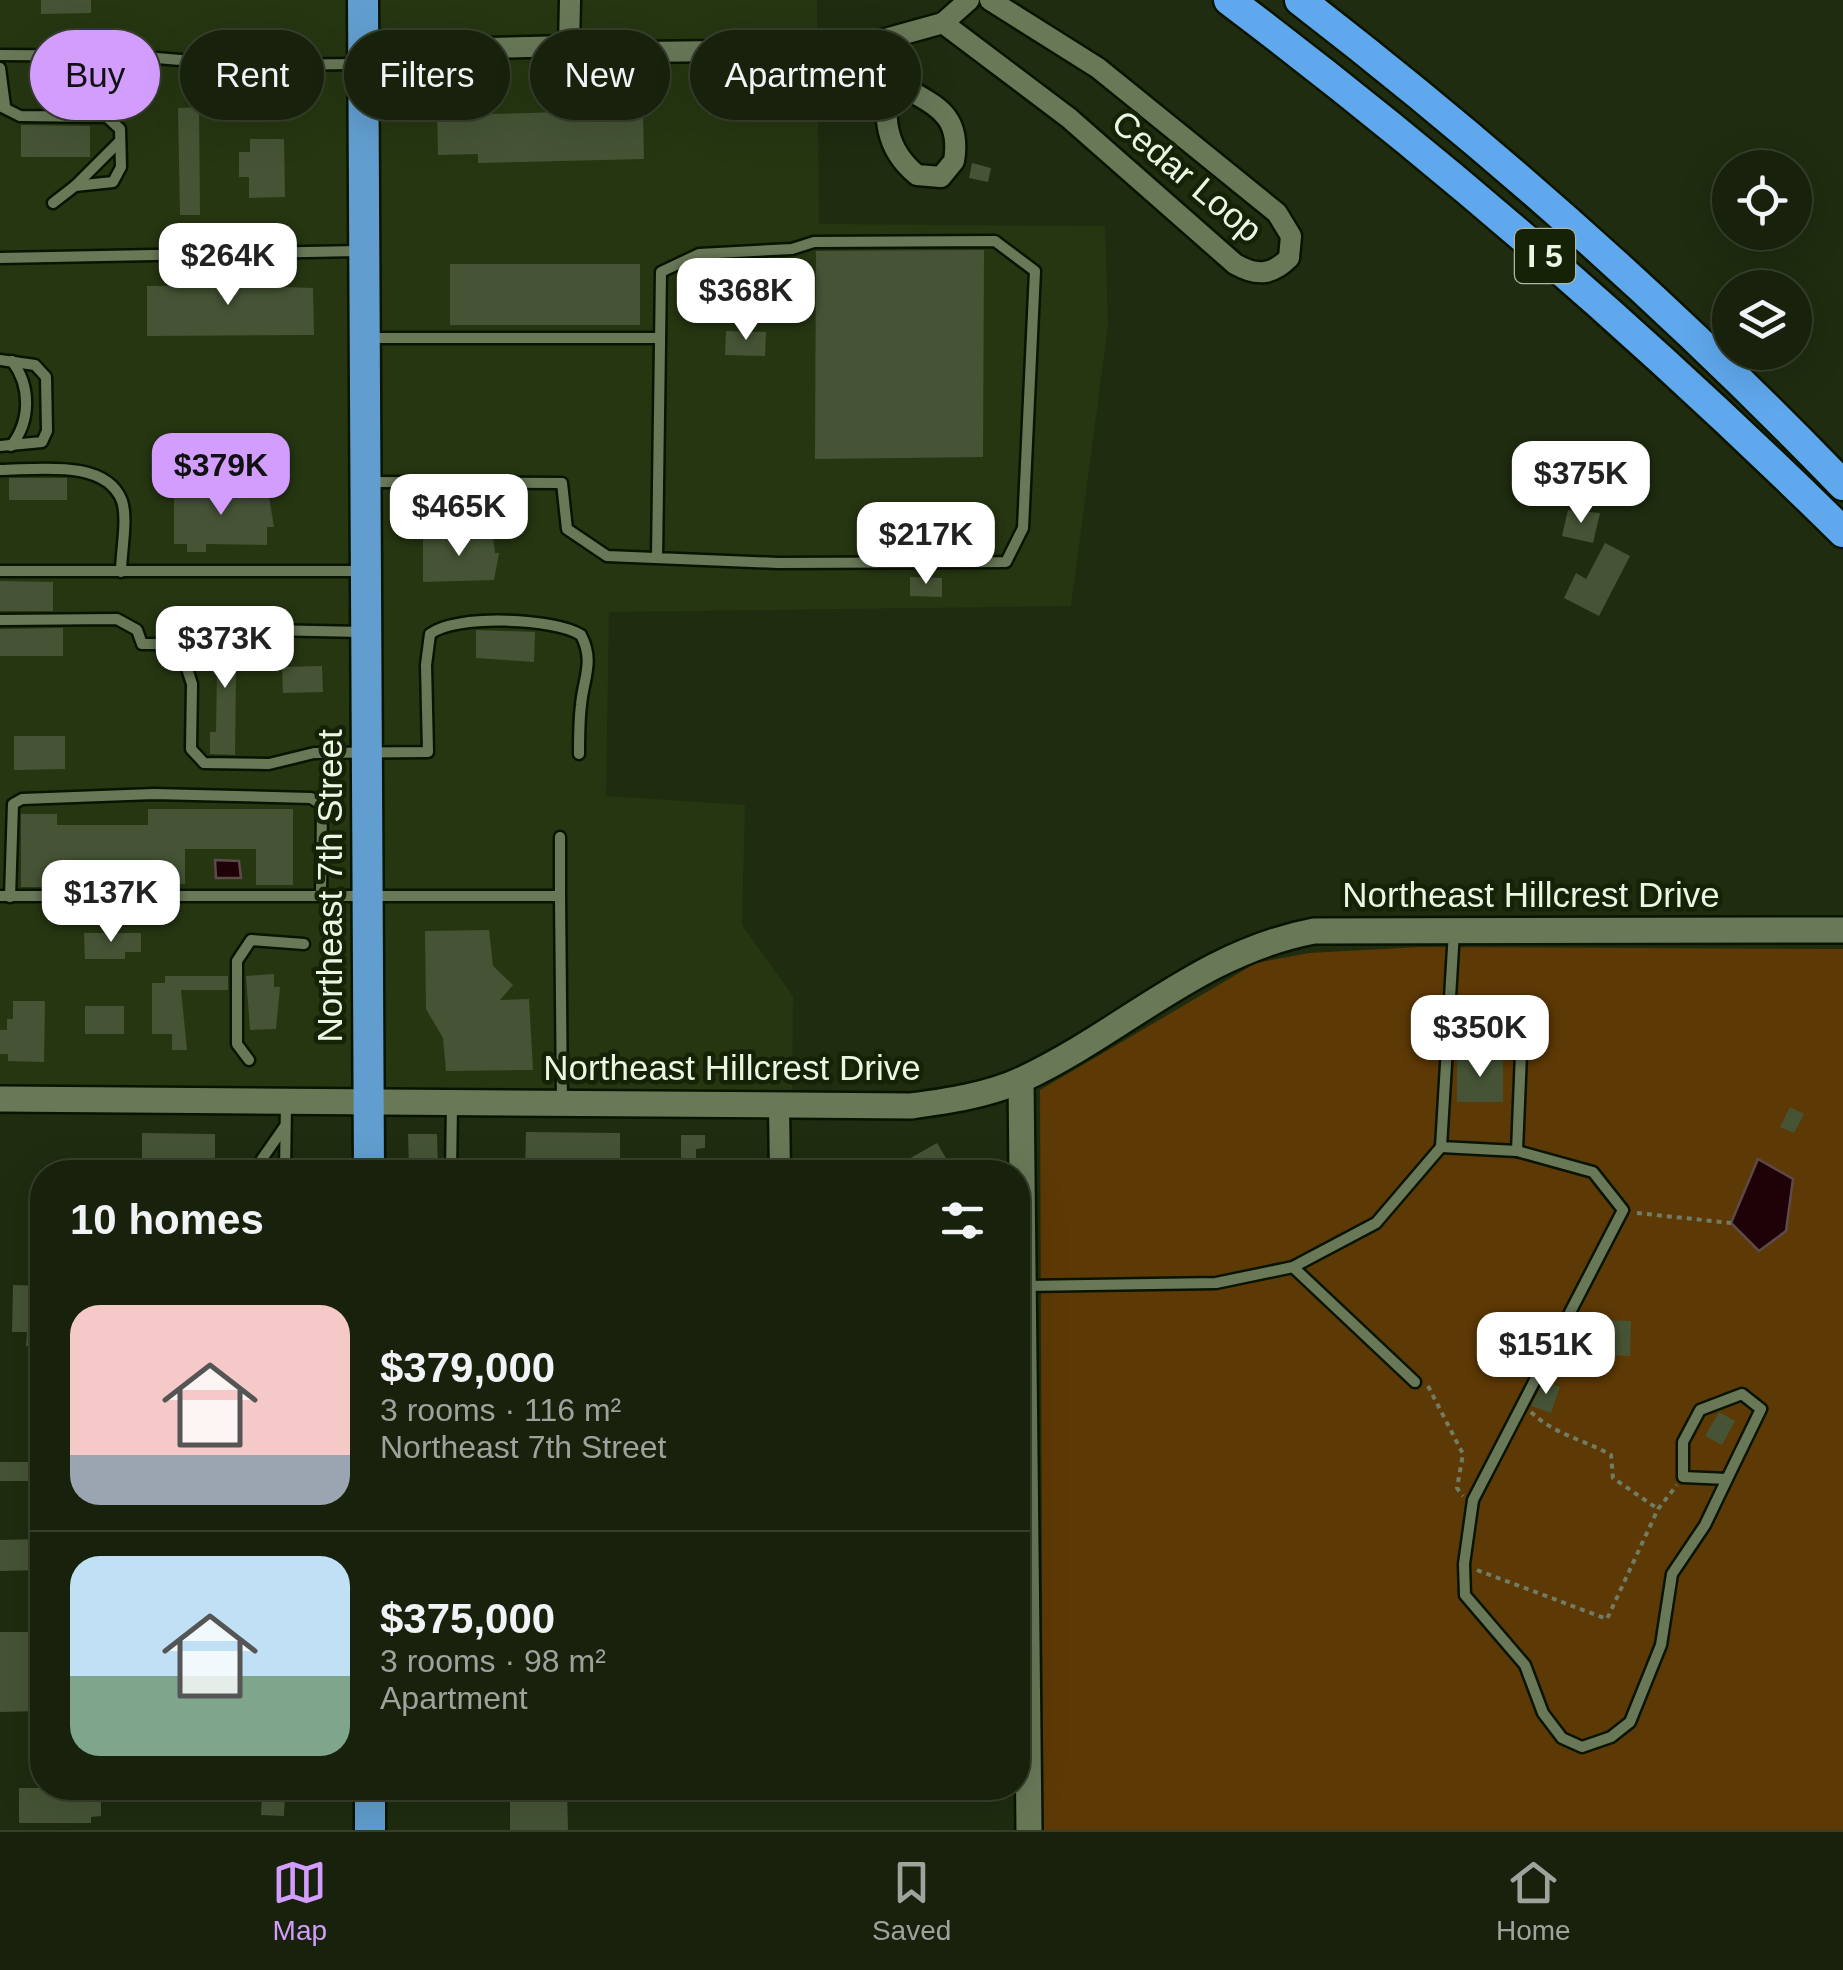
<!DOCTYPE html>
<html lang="en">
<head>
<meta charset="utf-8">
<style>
  body { margin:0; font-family:Arial,sans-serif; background:#242e19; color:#f1f3f6; height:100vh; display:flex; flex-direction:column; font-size:38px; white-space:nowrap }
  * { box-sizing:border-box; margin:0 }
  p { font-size:32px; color:#9ea39d }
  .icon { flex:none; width:55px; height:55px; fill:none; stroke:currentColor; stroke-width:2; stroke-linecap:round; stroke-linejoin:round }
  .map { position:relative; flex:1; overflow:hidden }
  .drawer { position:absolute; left:30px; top:1160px; width:1000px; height:640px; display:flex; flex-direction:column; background:#17210b; border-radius:40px; box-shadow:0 10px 40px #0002,0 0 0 2px #363e2c }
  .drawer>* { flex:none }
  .top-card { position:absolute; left:30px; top:30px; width:1000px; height:90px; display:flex; gap:20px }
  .controls { position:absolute; left:1712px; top:150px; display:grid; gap:20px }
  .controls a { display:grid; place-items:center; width:100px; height:100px; border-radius:50%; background:#17210b; box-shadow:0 10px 40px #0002,0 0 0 2px #363e2c; font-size:50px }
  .price { position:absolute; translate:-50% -85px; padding:0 22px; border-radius:20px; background:#fff; color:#222; font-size:32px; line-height:65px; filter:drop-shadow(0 2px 5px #0008) }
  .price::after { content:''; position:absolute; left:50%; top:60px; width:30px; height:22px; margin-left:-15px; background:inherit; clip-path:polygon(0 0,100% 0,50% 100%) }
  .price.current { background:#d29dfd; color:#111 }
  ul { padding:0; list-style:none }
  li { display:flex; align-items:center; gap:30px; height:250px; padding:0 40px }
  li+li { border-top:2px solid #363e2c }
  li span { display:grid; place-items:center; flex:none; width:280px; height:200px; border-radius:30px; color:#555 }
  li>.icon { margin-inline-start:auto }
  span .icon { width:120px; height:120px; fill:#fffc; stroke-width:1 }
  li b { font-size:42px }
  h2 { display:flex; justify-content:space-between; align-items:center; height:120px; padding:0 40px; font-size:42px }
  .pill { padding:0 35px; border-radius:45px; background:#17210b; box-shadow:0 10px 40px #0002,0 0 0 2px #363e2c; font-size:35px; line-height:90px }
  .pill.current { background:#d29dfd; color:#111 }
  .menu { display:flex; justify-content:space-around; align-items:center; height:140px; border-top:2px solid #363e2c; background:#17210b; font-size:28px; color:#9ea39d }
  .menu a { display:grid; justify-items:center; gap:5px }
  .menu .current { color:#d29dfd }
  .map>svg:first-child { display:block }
  .built { fill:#263611 }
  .green { fill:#5d3905 }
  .water { fill:#1f0108; stroke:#5d4a4a; stroke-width:2.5 }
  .building { fill:#465435 }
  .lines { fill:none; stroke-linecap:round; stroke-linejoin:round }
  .service-casing { stroke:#091400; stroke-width:15 }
  .minor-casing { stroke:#091400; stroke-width:25 }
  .tertiary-casing { stroke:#091400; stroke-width:30 }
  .trunk-casing { stroke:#091400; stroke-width:35 }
  .motorway-casing { stroke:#091400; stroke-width:35 }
  .path { stroke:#707c63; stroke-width:4; stroke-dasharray:5 5; stroke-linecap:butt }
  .service { stroke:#697958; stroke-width:10 }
  .minor { stroke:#697958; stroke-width:20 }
  .tertiary { stroke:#697958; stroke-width:25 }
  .trunk { stroke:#619ecf; stroke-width:30 }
  .motorway { stroke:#5fa8ed; stroke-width:30 }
  .labels { text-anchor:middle; stroke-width:9; stroke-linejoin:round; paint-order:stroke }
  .shield { fill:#162205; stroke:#acb6a1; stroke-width:2.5 }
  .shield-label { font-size:32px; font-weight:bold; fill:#edf6e4 }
  .street-label { font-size:35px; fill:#edf6e4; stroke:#162205 }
</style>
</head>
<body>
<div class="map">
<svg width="1843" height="1830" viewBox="0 0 1843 1830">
  <rect width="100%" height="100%" fill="#1f2c0f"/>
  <!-- built -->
  <path class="built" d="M0,0H817L819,224L1105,226L1108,326L1071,606L609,612L606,796L745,805L742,925L793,996L792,1096L0,1103Z"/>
  <!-- green -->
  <path class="green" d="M1419,947L1843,949V1830H1043L1040,1090L1256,963L1309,953Z"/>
  <!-- water -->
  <g class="water">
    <path d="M215,860L239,861L241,878H216Z"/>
    <path d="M1758,1159L1793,1179L1786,1231L1759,1251L1731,1223Z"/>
  </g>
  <!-- building -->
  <g class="building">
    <path d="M41,0H91V13L41,14Z"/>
    <path d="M199,107L200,215H180L178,108Z"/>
    <path d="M489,107V114L643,110L644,159L478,163V154L438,155L437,108Z"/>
    <path d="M21,125L90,126V157H21Z"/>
    <path d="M250,139H284L285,197L249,198V177H239V152H250Z"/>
    <path d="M972,163L991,168L988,182L969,178Z"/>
    <path d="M984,250L983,457L815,459L816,251Z"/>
    <path d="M219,262V285L313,288L314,335L147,336V286H192V263Z"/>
    <rect x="450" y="264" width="190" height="61"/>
    <path d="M726,331L766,332L765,356L725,355Z"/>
    <rect x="9" y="478" width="58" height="22"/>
    <path d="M174,491H268L274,527H267V545L206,544V552H187V544H174Z"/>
    <path d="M1568,510L1600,513L1593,543L1562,536Z"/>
    <path d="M423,537H493L495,553H499L494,580L423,582Z"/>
    <path d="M1605,543L1630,556L1599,616L1564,598L1576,573L1586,579Z"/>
    <path d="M910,577L942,578V597L910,596Z"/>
    <path d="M0,581L53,582V611H0Z"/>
    <path d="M63,628V656H0V629Z"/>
    <path d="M476,630L535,632L534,662L476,658Z"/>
    <path d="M213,638H242V670H236L235,755L210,754V732H216L217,671H206V641Z"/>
    <path d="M322,666L323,692L283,693L282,667Z"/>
    <path d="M14,736H65V769L14,770Z"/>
    <path d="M148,809H293V885H256V849H185V884H149L148,862H58V887H21V814H57V825H148Z"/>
    <path d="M489,930L493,966L513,985L500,1000L529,999L533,1070L446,1071L443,1038L426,1009L425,931Z"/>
    <path d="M84,933H141V952H125V959H85Z"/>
    <path d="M274,974V987H280L276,1029L250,1030L246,976Z"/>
    <path d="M165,976H228V990H181L187,1050H172V1034H152V983H165Z"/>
    <path d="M13,1001H45L44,1062L8,1061V1054H0V1030H7V1019H13Z"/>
    <rect x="85" y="1006" width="39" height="28"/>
    <rect x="1457" y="1058" width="46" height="44"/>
    <path d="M1790,1107L1804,1114L1794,1133L1780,1127Z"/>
    <path d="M526,1132L620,1133V1169L525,1172Z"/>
    <path d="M142,1133L215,1134V1172H152V1161H142Z"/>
    <path d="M408,1134H437L438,1169H409Z"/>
    <path d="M681,1135H705V1148L696,1149V1172H681Z"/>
    <path d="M937,1143L947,1160L925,1172H886Z"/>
    <path d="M13,1285L42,1286V1346H26L27,1332H12Z"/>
    <path d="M1607,1320L1631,1321L1630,1356L1606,1355Z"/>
    <path d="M1544,1381L1560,1387L1551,1413L1531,1406Z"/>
    <path d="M1719,1412L1735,1421L1722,1445L1705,1436Z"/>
    <rect x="0" y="1462" width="42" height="19"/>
    <path d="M42,1539V1570L0,1571V1540Z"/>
    <path d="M0,1632H42V1711L0,1712Z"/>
    <path d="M19,1788H82V1796L101,1795V1816L91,1817V1823H19Z"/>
    <path d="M510,1788H567L568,1830H510Z"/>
    <path d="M262,1793L285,1794L284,1816L261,1815Z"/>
  </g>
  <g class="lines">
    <!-- service casing -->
    <g class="service-casing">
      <g id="service">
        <path d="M0,55L132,56L133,106"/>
        <path d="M132,56L241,65L361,64"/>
        <path d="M0,68L5,106"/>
        <path d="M0,106L20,116L107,117L120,129L121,167L113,182L75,186L53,203"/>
        <path d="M75,186L120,141"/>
        <path d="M0,258L359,251"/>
        <path d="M370,338H659"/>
        <path d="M0,360L35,365L46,377L47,431L42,442L0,446"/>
        <path d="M11,446C31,421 31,386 12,361"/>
        <path d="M0,470C35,470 106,458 122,501C128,519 121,552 121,572"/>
        <path d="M371,482L562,483L567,529L607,556L778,563L1006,562L1023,528L1035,271L995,241L814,242L792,249L699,254L661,272L657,558"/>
        <path d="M0,571H365"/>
        <path d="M0,620L117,619L137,630L142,644H179L211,629L363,632"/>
        <path d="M179,644L192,684L191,749L204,763L269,764L314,753L428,752L426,665L430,634C455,614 555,618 581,635C595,662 583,679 581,705C579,721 579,737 579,754"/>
        <path d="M560,837V896"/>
        <path d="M0,896H560L562,1104"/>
        <path d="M10,897L13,804L22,799L154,794L311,798L322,805L321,896"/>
        <path d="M1447,1023L1522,1029L1517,1151L1441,1147L1454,931"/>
        <path d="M249,1060L237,1044V961L251,940L304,944"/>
        <path d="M1517,1151L1593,1172L1623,1210L1473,1500L1464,1564L1465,1595L1525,1665L1543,1713L1562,1738L1582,1747L1611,1737L1630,1722L1661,1645L1672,1574L1705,1525L1727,1479"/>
        <path d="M262,1172V1159L285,1126"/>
        <path d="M285,1172L286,1103"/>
        <path d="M451,1172L452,1104"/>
        <path d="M1293,1267L1415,1382"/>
        <path d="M1025,1286L1216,1283L1293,1267L1376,1223L1441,1147"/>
        <path d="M1742,1394L1761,1409L1727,1479L1683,1477V1442L1700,1410Z"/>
      </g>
    </g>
    <!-- minor casing -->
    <g class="minor-casing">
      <g id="minor">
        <path d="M943,23L1069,118L1235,264C1256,276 1271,276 1289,258L1291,236L1277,213L1098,68L990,0"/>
        <path d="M943,23L969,0"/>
        <path d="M871,43C877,54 882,71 891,78C924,104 963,106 954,161L941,177L917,175C884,148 884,117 888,77"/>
        <path d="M569,46L570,0"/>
        <path d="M363,51L569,46L638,52L814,50L871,43L943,23"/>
        <path d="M779,1107L780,1172"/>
      </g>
    </g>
    <!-- tertiary casing -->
    <g class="tertiary-casing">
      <g id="tertiary">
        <path d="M1021,1080L1029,1830"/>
        <path d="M0,1099L911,1106C948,1101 989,1095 1023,1079C1125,1031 1199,953 1314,931L1843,930"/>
      </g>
    </g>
    <!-- trunk casing -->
    <g class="trunk-casing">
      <g id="trunk">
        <path d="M363,0L369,1172"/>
        <path d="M370,1788V1830"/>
      </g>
    </g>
    <!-- motorway casing -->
    <g class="motorway-casing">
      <g id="motorway">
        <path d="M1229,0C1445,163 1650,342 1843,532"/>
        <path d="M1300,0C1492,148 1674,310 1843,485"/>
      </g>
    </g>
    <!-- path -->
    <g class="path">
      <path d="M1637,1213L1731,1223"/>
      <path d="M1428,1386L1463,1454L1457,1488L1463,1496"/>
      <path d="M1531,1412C1555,1435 1583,1439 1611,1455L1613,1478L1658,1509"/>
      <path d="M1477,1570L1607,1619L1658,1509L1677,1485"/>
    </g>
    <!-- service -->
    <use href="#service" class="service"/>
    <!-- minor -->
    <use href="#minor" class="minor"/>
    <!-- tertiary -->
    <use href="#tertiary" class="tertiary"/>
    <!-- trunk -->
    <use href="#trunk" class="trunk"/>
    <!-- motorway -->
    <use href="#motorway" class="motorway"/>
  </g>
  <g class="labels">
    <!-- shield labels -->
    <rect class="shield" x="1515" y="229" width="60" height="54" rx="8"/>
    <g class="shield-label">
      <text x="1545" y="267">I 5</text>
    </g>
    <!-- street labels -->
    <g class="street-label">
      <text transform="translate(1187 176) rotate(40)" y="12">Cedar Loop</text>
      <text transform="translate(330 886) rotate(-90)" y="12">Northeast 7th Street</text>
      <text x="1531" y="907">Northeast Hillcrest Drive</text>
      <text x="732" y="1080">Northeast Hillcrest Drive</text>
    </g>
  </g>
</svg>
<div class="controls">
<a><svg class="icon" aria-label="locate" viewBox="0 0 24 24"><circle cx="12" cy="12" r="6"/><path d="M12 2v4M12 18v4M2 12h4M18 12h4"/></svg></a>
<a><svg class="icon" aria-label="layers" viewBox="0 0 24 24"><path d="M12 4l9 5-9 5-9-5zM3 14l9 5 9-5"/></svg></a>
</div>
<b class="price" style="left:228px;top:308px">$264K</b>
<b class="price" style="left:746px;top:343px">$368K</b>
<b class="price current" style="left:221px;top:518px">$379K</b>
<b class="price" style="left:1581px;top:526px">$375K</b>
<b class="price" style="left:459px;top:559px">$465K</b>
<b class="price" style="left:926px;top:587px">$217K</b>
<b class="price" style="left:225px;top:691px">$373K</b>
<b class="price" style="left:111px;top:945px">$137K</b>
<b class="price" style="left:1480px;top:1080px">$350K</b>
<b class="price" style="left:1546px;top:1397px">$151K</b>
<div class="top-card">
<a class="pill current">Buy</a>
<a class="pill">Rent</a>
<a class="pill">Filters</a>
<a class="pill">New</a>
<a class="pill">Apartment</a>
</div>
<section class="drawer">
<h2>10 homes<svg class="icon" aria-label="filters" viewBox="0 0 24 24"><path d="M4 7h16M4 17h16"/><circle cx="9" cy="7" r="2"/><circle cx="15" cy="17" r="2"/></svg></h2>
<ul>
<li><span style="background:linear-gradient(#f6c9c9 75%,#9aa5b1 0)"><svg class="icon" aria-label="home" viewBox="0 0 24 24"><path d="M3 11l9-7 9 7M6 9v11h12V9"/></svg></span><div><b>$379,000</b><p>3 rooms · 116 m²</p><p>Northeast 7th Street</p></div></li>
<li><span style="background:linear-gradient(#bfe0f5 60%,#7fa58c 0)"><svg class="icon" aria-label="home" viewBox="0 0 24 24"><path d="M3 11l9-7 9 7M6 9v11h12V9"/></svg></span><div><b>$375,000</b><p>3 rooms · 98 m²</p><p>Apartment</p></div></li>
</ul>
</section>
</div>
<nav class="menu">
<a class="current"><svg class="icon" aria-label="map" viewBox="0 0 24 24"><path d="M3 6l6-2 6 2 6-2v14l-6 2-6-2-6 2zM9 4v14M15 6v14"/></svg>Map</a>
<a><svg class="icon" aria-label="saved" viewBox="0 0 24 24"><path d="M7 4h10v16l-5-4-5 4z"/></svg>Saved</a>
<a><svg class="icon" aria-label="home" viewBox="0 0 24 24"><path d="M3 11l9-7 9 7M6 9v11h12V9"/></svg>Home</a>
</nav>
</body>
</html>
